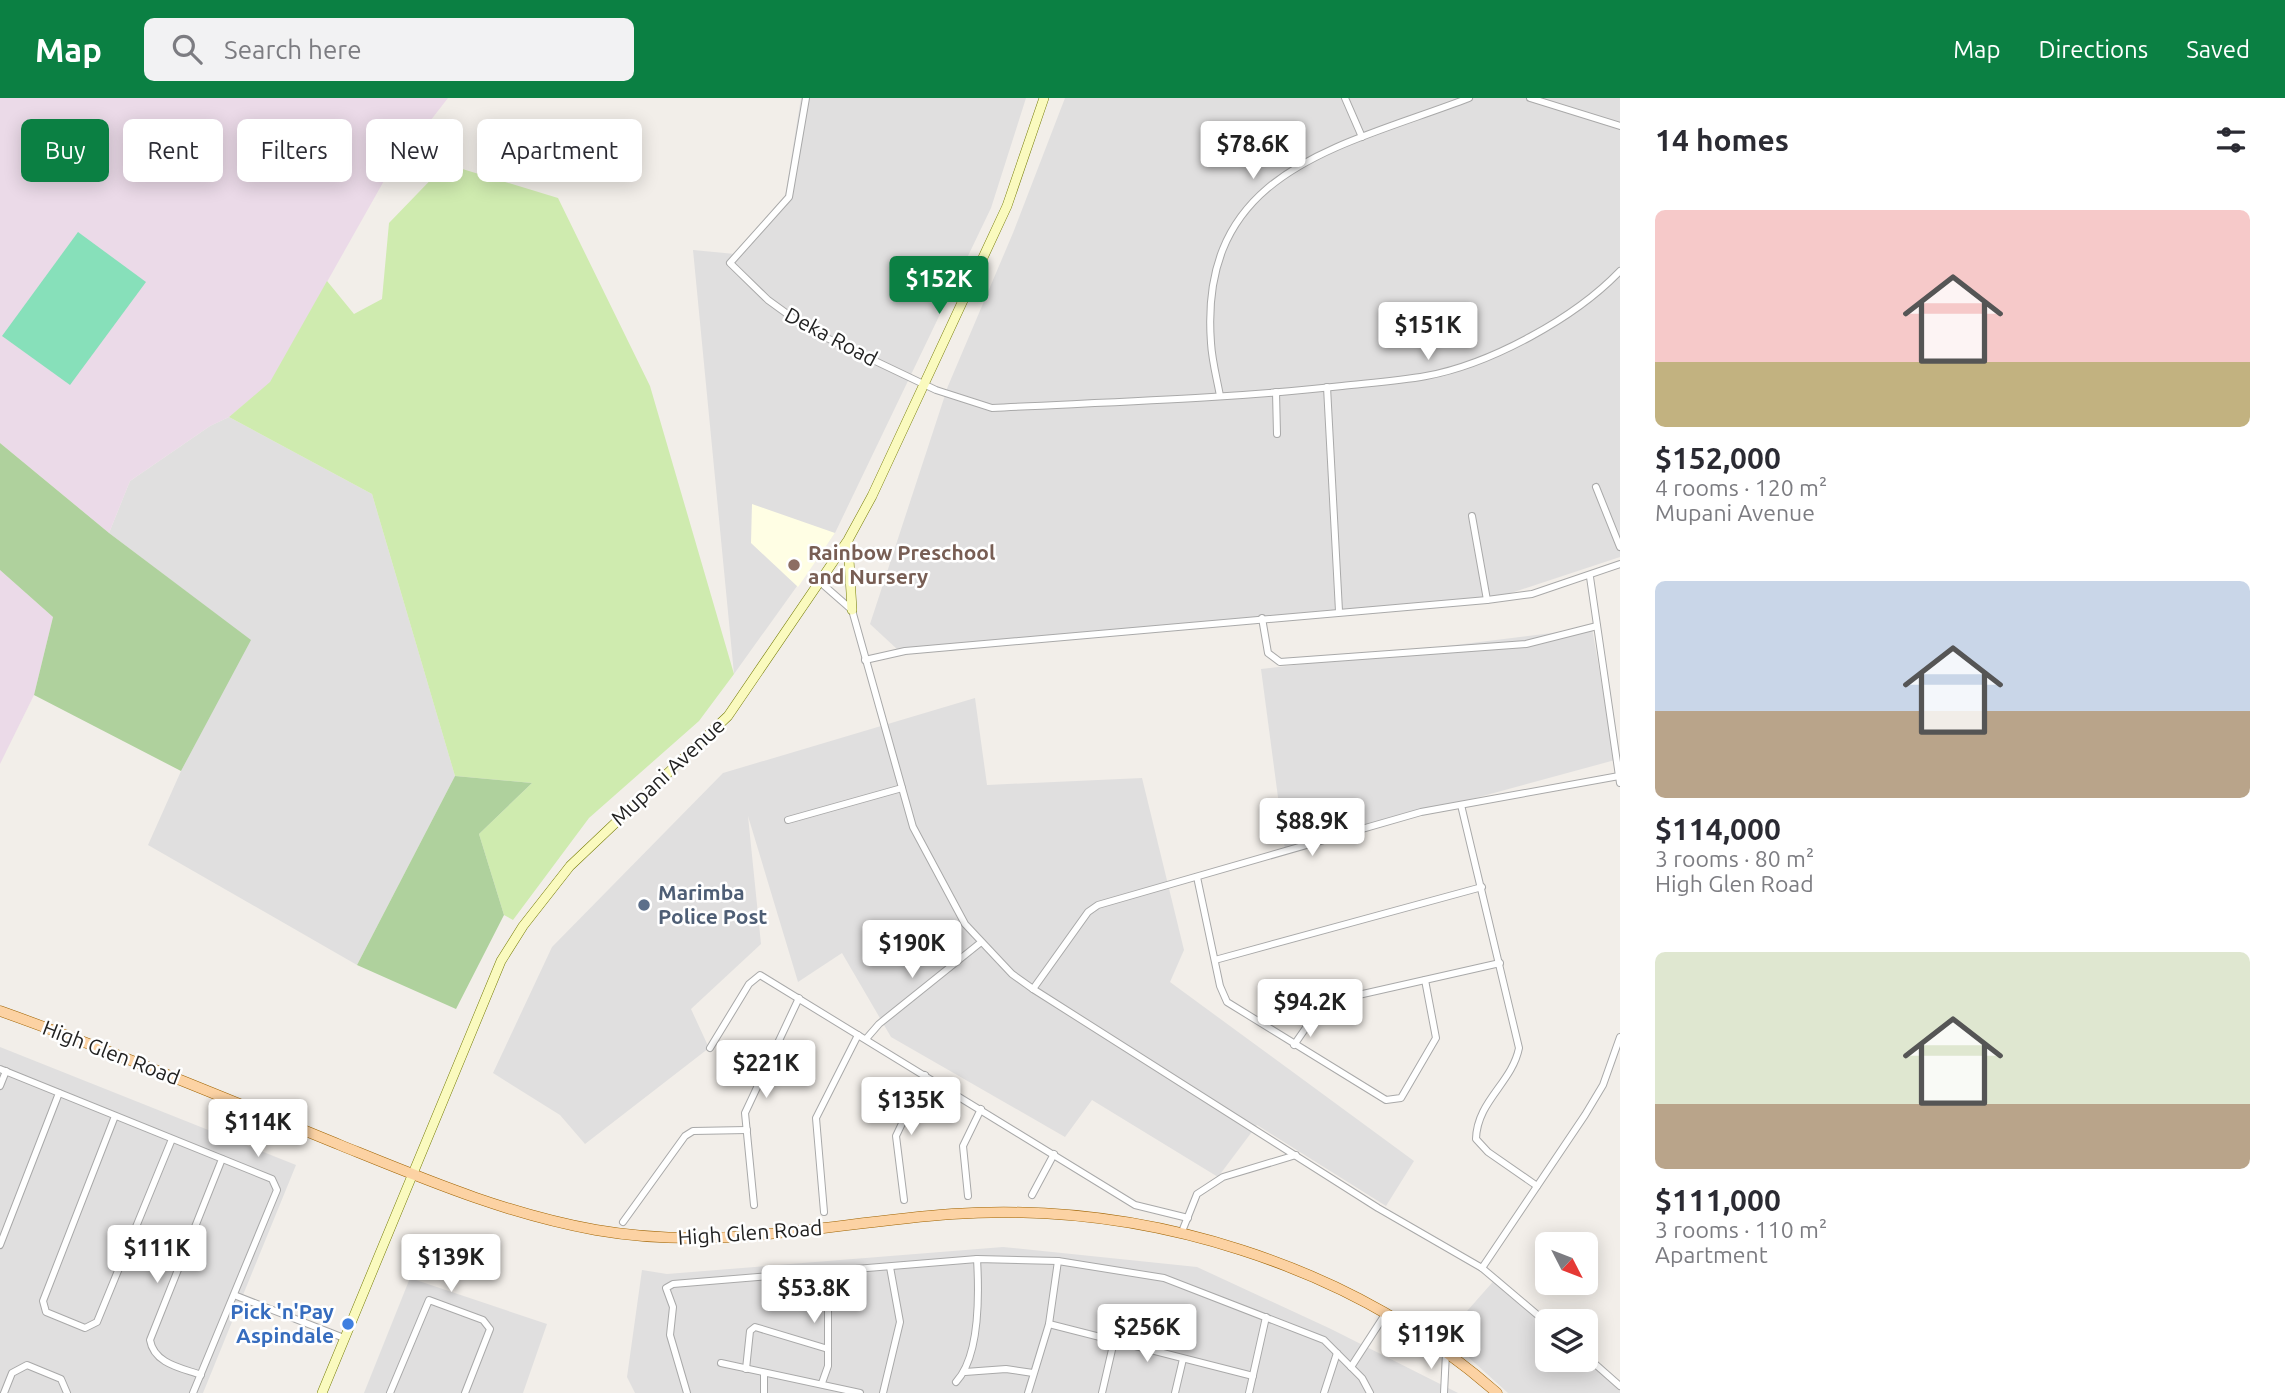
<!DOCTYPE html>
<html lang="en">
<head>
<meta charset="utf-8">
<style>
  body { margin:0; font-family:Ubuntu,sans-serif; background:#f2f2f3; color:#2b2b33; height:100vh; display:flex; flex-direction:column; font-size:26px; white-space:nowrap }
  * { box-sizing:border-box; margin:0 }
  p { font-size:23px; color:#7c7c81 }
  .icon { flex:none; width:38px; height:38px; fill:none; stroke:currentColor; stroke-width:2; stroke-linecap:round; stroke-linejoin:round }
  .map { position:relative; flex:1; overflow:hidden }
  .panel { display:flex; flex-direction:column; background:#fff; width:665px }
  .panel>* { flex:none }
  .guide { position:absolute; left:21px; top:21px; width:665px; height:63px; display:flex; gap:14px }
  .needle { width:46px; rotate:132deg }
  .tools { position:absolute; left:1535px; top:1134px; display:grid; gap:14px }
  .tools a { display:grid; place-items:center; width:63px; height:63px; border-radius:10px; background:#fff; box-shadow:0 4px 18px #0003; font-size:35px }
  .price { position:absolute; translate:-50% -60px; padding:0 16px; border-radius:7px; background:#fff; color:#222; font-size:23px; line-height:46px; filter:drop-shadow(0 2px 4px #0008) }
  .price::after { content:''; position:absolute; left:50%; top:42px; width:21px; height:16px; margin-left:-10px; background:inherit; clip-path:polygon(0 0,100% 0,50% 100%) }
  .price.selected { background:#0b8043; color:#fff }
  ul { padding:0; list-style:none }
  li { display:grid; align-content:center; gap:14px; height:371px; padding:0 35px }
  li span { display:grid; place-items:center; height:217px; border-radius:10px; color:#555 }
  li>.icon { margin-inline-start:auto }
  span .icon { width:126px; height:126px; fill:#fffc; stroke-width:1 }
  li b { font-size:30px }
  h2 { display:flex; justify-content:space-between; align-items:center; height:84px; padding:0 35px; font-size:30px }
  .tag { padding:0 24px; border-radius:10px; background:#fff; box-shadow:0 4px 18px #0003; font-size:24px; line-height:63px }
  .tag.selected { background:#0b8043; color:#fff }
  header { display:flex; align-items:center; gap:42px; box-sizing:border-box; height:98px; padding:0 35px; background:#0b8043; color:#fff }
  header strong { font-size:33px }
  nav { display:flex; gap:38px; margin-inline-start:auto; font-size:24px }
  .search { width:490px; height:63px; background:#f2f2f3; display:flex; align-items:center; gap:18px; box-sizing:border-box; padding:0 24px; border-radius:10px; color:#7c7c81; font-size:26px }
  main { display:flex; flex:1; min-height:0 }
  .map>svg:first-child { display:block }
  .residential { fill:#e0dfdf }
  .industrial { fill:#ebdae8 }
  .education { fill:#fffee4 }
  .grass { fill:#cfebaf }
  .forest { fill:#afd19d }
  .pitch { fill:#87e0ba }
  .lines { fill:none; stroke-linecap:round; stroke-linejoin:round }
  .street-casing { stroke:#a9a9a9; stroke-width:8 }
  .secondary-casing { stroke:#757c05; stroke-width:10 }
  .primary-casing { stroke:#9f6300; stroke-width:11 }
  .street { stroke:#fff; stroke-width:6 }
  .secondary { stroke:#fafabe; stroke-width:9 }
  .primary { stroke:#fcd2a3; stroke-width:10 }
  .education-dot { fill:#8d6e63; stroke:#fff; stroke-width:2.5 }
  .service-dot { fill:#5c6f8a; stroke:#fff; stroke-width:2.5 }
  .shop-dot { fill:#3f7fe0; stroke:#fff; stroke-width:2.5 }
  .labels { text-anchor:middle; stroke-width:5; stroke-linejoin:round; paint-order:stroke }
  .street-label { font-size:21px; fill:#222; stroke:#fff }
  .education-label { font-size:21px; font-weight:bold; fill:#785e54; stroke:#fff; text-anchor:start }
  .service-label { font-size:21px; font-weight:bold; fill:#4e5e75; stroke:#fff; text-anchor:start }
  .shop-label { font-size:21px; font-weight:bold; fill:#366cbe; stroke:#fff; text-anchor:end }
</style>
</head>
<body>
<header>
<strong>Map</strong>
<div class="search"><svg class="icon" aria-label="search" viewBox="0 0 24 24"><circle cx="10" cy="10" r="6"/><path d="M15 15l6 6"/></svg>Search here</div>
<nav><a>Map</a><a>Directions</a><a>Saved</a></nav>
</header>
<main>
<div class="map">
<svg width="1620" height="1295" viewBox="0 0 1620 1295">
  <rect width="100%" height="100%" fill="#f2eee9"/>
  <!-- residential -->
  <g class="residential">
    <path d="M801,0H1026L991,110L835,435L734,576L693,152L735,156L785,99Z"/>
    <path d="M1065,0H1620V459L1496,500L898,552L870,526L948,288L1013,135Z"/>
    <path d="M229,319L372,396L455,678L357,867L148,747L181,673L250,542L109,435L130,383L210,328Z"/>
    <path d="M1592,530L1615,662L1285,752L1261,571Z"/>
    <path d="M975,600L987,687L1142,680L1184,852L1170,884L1414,1063L1386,1108L1257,1027L1218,1079L1092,1002L1065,1039L891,939L842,855L798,884L748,718L761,846L691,911L709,950L585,1046L560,1017L493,975L552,849L723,675Z"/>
    <path d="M0,949L296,1067L203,1295H0Z"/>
    <path d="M1003,1149L1197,1169L1331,1231L1458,1295H635L627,1279L642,1172L667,1176Z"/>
    <path d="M1498,1178L1549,1223L1547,1262H1586V1255L1620,1286V1295H1508L1445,1238Z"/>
    <path d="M410,1180L547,1226L523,1295H364Z"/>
  </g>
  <!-- industrial -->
  <g class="industrial">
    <path d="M0,0H448L385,81L270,285L229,319L210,328L130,383L109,435L0,345Z"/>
    <path d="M0,472L53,519L34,597L0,666Z"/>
  </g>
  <!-- education -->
  <path class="education" d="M752,406L835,435L798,489L751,445Z"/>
  <!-- grass -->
  <path class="grass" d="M446,66L558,100L650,288L734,576L699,623L589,720L513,822L504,817L479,736L532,685L455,678L372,396L229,319L270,284L327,183L354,216L382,201L389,125Z"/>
  <!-- forest -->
  <g class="forest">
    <path d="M0,345L109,435L251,542L181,673L34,597L53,519L0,472Z"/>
    <path d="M455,678L532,685L479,736L504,817L456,911L357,867Z"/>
  </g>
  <!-- pitch -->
  <path class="pitch" d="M78,134L146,184L70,287L2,238Z"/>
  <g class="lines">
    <!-- street casing -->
    <g class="street-casing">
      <g id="street">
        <path d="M806,0L789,99L730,165L768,202L808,231L936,292L992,310C1109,304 1226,301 1342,288C1370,285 1399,283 1426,278C1491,266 1575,220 1620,173"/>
        <path d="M1345,0L1362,39"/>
        <path d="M1530,0L1620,28"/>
        <path d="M1327,289L1339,513"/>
        <path d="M1276,294L1277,336"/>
        <path d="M1220,298C1217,281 1212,263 1211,245C1198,71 1341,49 1469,0"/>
        <path d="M1596,389L1620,449"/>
        <path d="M1472,418L1487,502"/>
        <path d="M1590,479L1620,685"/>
        <path d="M820,484L852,512L913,729L965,826L1012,876L1033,891L1378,1110L1482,1170L1547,1225"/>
        <path d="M1262,520L1268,555L1280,564L1526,546L1597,528"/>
        <path d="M865,562L905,553L1487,502L1532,496L1620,466"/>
        <path d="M1461,707L1519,950C1512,985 1477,1003 1476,1041L1488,1054L1537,1088"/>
        <path d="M788,722L902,690"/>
        <path d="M1197,779L1220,888L1227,904L1386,1002L1401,1000L1436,940L1425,882"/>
        <path d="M1215,862L1482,789"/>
        <path d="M1033,891L1088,814L1098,807L1421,714L1619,678"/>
        <path d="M866,941L879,926L980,845"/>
        <path d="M1294,947L1323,905L1500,865"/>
        <path d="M710,950L749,886L760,877L1135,1107L1188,1120"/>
        <path d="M0,971L272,1081L277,1092L193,1295"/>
        <path d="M0,988L6,973"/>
        <path d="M115,1018L43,1203L46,1214L85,1230L97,1224L172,1041"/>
        <path d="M1032,1097L1054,1056"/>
        <path d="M968,1098L963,1048L981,1011"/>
        <path d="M904,1102L896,1038L925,977"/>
        <path d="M754,1107L745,1015L799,900"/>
        <path d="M824,1114L816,1020L858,937"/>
        <path d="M623,1124L685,1038L693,1033L747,1032"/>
        <path d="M1181,1136L1197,1096L1223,1079L1296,1057"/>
        <path d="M0,1147L59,995"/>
        <path d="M1482,1170L1585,1017L1603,987L1620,939"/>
        <path d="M234,1197L344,1240"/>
        <path d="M1049,1226L1253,1278"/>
        <path d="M1586,1258L1620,1288"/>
        <path d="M721,1265L860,1295"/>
        <path d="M1351,1269L1386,1215"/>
        <path d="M746,1271L750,1233L755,1229L828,1251"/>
        <path d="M965,1274L1006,1271L1033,1275"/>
        <path d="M201,1277C182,1270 154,1266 150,1242L222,1061"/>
        <path d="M956,1284C980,1258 979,1195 977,1161"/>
        <path d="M822,1285L828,1268V1174"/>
        <path d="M4,1295L12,1275L27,1267L61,1281L67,1295"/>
        <path d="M390,1295L429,1202L483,1222L490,1231L465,1295"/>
        <path d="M687,1295L670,1237L673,1209L666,1190L673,1186L977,1161L1058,1163L1164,1180L1324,1242L1362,1280L1370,1295"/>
        <path d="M764,1295V1275"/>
        <path d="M883,1295L900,1224L890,1169"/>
        <path d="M1028,1295L1049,1226L1058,1163"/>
        <path d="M1102,1295L1114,1243"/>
        <path d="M1175,1295L1183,1261"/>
        <path d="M1249,1295L1266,1219"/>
        <path d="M1324,1295L1337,1255"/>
        <path d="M1444,1295L1446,1255"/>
      </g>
    </g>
    <!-- secondary casing -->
    <g class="secondary-casing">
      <g id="secondary">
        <path d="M848,444L852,512"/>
        <path d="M322,1295L501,863L523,828L570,768L728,618L848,442L872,398L1007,108L1044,0"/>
      </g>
    </g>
    <!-- primary casing -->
    <g class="primary-casing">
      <path id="primary" d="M0,913C115,954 227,1001 340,1047C424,1081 506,1116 596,1132C723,1154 827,1125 952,1116C1145,1103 1351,1166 1497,1295"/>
    </g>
    <!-- street -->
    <use href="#street" class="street"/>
    <!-- secondary -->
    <use href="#secondary" class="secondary"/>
    <!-- primary -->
    <use href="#primary" class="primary"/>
  </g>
  <!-- markers -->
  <circle class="education-dot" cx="794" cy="467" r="7"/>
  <circle class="service-dot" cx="644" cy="807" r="7"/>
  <circle class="shop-dot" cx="348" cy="1226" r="7"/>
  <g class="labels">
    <!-- street labels -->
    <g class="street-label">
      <text transform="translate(831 239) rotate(28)" y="7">Deka Road</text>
      <text transform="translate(668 674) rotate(-43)" y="7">Mupani Avenue</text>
      <text transform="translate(111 955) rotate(21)" y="7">High Glen Road</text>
      <text transform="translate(750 1135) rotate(-4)" y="7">High Glen Road</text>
    </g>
    <!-- education labels -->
    <g class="education-label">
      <text x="808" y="462">Rainbow Preschool<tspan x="808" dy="24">and Nursery</tspan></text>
    </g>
    <!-- service labels -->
    <g class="service-label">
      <text x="658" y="802">Marimba<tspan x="658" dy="24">Police Post</tspan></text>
    </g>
    <!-- shop labels -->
    <g class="shop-label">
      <text x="334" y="1221">Pick 'n'Pay<tspan x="334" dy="24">Aspindale</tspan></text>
    </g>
  </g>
</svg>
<div class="tools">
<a><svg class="needle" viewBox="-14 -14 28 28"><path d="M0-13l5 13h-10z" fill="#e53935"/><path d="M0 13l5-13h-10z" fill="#7c7c81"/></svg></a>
<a><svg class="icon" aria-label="layers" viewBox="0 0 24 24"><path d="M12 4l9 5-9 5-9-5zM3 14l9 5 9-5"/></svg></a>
</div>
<b class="price" style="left:1253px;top:83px">$78.6K</b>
<b class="price selected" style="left:939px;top:218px">$152K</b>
<b class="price" style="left:1428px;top:264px">$151K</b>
<b class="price" style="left:1312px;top:760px">$88.9K</b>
<b class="price" style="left:912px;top:882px">$190K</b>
<b class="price" style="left:1310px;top:941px">$94.2K</b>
<b class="price" style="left:766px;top:1002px">$221K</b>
<b class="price" style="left:911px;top:1039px">$135K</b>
<b class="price" style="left:258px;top:1061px">$114K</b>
<b class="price" style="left:157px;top:1187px">$111K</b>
<b class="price" style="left:451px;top:1196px">$139K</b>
<b class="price" style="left:814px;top:1227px">$53.8K</b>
<b class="price" style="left:1147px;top:1266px">$256K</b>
<b class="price" style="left:1431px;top:1273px">$119K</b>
<div class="guide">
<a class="tag selected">Buy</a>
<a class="tag">Rent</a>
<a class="tag">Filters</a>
<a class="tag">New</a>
<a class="tag">Apartment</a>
</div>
</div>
<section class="panel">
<h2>14 homes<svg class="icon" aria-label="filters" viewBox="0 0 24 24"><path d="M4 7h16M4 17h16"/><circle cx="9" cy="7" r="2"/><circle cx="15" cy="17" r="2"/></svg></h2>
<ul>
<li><span style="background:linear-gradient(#f6c9c9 70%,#c2b280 0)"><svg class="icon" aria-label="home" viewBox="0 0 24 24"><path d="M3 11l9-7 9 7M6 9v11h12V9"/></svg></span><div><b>$152,000</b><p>4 rooms · 120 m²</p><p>Mupani Avenue</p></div></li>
<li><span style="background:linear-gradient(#c9d6e8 60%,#b9a48a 0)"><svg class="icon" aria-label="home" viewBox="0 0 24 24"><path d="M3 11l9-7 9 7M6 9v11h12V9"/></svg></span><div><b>$114,000</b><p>3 rooms · 80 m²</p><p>High Glen Road</p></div></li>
<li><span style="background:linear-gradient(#dfe7d0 70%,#b9a48a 0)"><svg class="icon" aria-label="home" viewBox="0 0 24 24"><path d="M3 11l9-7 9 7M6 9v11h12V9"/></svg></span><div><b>$111,000</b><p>3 rooms · 110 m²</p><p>Apartment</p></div></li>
</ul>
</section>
</main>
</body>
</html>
